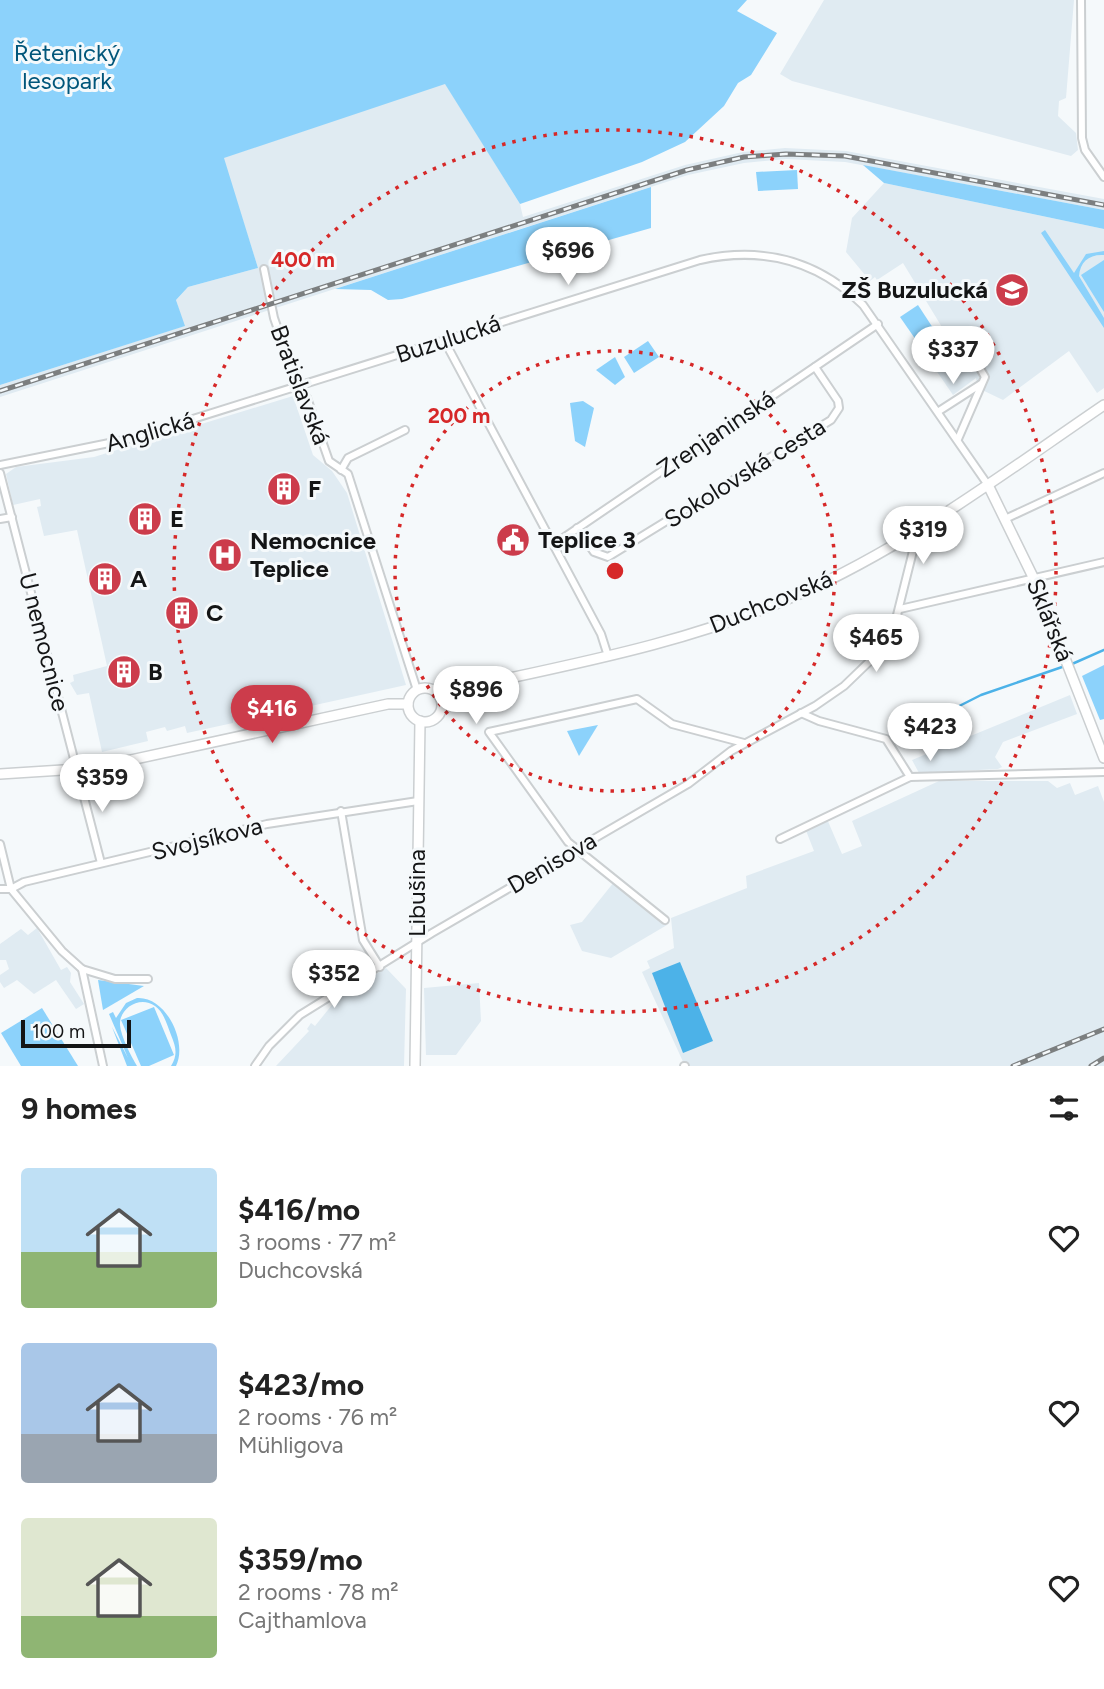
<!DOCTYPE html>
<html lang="en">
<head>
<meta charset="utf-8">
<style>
  body { margin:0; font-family:Figtree,sans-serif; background:#f6f6f6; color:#222; height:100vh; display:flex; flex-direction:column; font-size:26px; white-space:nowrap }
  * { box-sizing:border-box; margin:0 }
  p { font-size:23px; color:#767676 }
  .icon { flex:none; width:38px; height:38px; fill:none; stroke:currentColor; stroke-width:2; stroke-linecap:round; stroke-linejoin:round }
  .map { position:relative; height:1066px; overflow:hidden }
  .sheet { display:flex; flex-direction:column; background:#fff; flex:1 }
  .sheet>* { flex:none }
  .scale { position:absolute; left:21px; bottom:18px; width:110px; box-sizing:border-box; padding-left:7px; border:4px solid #141516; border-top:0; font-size:19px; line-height:24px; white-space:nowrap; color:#141516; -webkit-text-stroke:5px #f5f9fb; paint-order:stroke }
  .price { position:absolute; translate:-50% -60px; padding:0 16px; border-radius:24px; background:#fff; color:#222; font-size:23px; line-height:46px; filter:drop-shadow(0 2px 4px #0008) }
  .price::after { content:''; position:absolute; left:50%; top:42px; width:21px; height:16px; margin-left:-10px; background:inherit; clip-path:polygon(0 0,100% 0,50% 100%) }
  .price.on { background:#cc3c4b; color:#fff }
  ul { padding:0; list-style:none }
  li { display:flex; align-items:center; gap:21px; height:175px; padding:0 21px }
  li span { display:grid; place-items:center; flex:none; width:196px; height:140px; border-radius:7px; color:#555 }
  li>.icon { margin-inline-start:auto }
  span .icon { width:84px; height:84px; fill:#fffc; stroke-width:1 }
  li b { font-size:30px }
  h2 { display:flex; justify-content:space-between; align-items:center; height:84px; padding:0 21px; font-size:30px }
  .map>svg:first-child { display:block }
  .built { fill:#e0ebf2 }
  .green { fill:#8cd2fb }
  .water { fill:#4cb2e8 }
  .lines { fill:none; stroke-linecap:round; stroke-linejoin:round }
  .stream { stroke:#4cb2e8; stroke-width:2.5 }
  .street-casing { stroke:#cbcfd1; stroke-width:10 }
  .secondary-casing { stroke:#cbcfd1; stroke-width:12 }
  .street { stroke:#fff; stroke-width:6 }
  .secondary { stroke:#fff; stroke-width:9 }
  .rail-casing { stroke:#7c7f80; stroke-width:5 }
  .rail { stroke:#f5f9fb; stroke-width:2.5; stroke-dasharray:8; stroke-linecap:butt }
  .ring { fill:none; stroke:#d62828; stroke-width:3.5; stroke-dasharray:3.5 7 }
  .labels { text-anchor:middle; stroke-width:6; stroke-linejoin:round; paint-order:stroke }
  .park-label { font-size:24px; fill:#01567a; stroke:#f5f9fb }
  .poi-label { font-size:24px; font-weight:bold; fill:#141516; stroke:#f5f9fb; text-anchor:start }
  .street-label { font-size:24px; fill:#141516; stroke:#f5f9fb }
  .centre { fill:#d62828; stroke:#f5f9fb; stroke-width:3.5 }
  .ring-label { font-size:21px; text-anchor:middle; font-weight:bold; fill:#d62828; stroke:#f5f9fb; stroke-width:6; stroke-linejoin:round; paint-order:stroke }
</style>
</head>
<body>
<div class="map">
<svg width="1104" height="1066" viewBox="0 0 1104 1066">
  <rect width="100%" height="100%" fill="#f5f9fb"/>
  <!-- built -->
  <g class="built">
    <path d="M824,0H1074L1066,98L1059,101L1058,116L1076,133L1078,150L1071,156L792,81L780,74Z"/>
    <path d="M445,83L520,204L523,217L685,165L743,152L785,148L846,151L1104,199V210L845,162L786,159L744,163L688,175L0,397V385L184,326L176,300L188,287L258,268L223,158Z"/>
    <path d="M884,183L1104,229V388L1097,393L1069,351L1003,400L978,388L976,378L953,395L927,357L951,342L903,263L877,280L875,277L870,281L846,252L852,218Z"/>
    <path d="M293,396L313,455L332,471L347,493L406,685L252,719L251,715L233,720V723L187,733L185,726L167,731L165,727L146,732L148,741L102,752L89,693L77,695L70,683L74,681L73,675L107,666L77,530L44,536L37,507L41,506L40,499L13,505L6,474L16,467L94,457Z"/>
    <path d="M1070,695L1077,714L1003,742L995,757L1002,767L998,769L919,773L912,760Z"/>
    <path d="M939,781H1048L1057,788L1070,783L1075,795L1098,786L1104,802V1066H685L642,972L650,968L647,961L674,948L671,918L747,888L746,876L814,851L805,828L827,819L842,854L862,846L852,821Z"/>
    <path d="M614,882L667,925L611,958L582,951L570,925L582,922Z"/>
    <path d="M37,928L61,970L67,967L71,973L70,982L84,1004L76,1009L56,980L34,994L17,980L4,988L0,982V975L9,969L6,960H0V944L21,929L28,935Z"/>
    <path d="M386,968L406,989L404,1066H276L309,1031L307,1029L311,1023L315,1026L340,995Z"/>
    <path d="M479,983L481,1021L456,1055H426L424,988Z"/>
  </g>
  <!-- green -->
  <g class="green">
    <path d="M0,0H747L737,11L777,33L751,75L738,83L724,106L685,142L642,162L520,204L445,84L224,158L258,268L188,287L176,300L185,326L0,385Z"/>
    <path d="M863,165L1104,210V229L884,183Z"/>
    <path d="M797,170L798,189L758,191L756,172Z"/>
    <path d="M651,187V228L402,299L388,300L371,290L335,289Z"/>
    <path d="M1045,230L1074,273L1086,254L1104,251V255C1089,254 1080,262 1079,276L1104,318V328L1041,233Z"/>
    <path d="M1104,260V312L1081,275Z"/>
    <path d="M918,305L933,328L916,340L900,317Z"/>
    <path d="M648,341L659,357L634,373L624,357Z"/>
    <path d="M615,357L625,377L615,385L596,370Z"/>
    <path d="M583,401L594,408L585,447L575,441L570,403Z"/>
    <path d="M1104,665V719L1100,720L1082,676Z"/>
    <path d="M598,725L579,756L567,731Z"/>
    <path d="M98,980L144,986L103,1010Z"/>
    <path d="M137,998C166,996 188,1042 176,1066H171C178,1055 176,1047 171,1035C167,1025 164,1012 155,1006C140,995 119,1008 120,1025C121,1037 131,1056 137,1066H127L112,1027L128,1058L109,1014L113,1012L116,1018L126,1003Z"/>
    <path d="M154,1007L174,1055L149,1066H141L121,1020Z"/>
    <path d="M42,1008L78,1066H21L1,1033Z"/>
  </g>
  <!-- water -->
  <path class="water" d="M680,962L713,1041L683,1053L652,973Z"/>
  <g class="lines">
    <!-- stream -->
    <g class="stream">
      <path d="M1072,664L1104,650"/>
      <path d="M904,734L981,695L1065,666"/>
    </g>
    <!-- street casing -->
    <g class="street-casing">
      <g id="street">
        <path d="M1081,0L1082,138L1085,150L1104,177"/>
        <path d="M264,269L274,318L298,387L307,398L329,461L348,474L417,690"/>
        <path d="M444,340L601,634L608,656"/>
        <path d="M939,411L981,384"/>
        <path d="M958,439L985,377L978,365"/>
        <path d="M0,465L129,439L700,260C763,246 817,260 863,305L988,485"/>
        <path d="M341,470L348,458L405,430"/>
        <path d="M0,473L101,863"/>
        <path d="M0,519L12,517"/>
        <path d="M1005,519L1104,473"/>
        <path d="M577,528L594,552L608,557L831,420L839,408L838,401L815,367"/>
        <path d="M553,545L878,324"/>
        <path d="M900,609L1104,562"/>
        <path d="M801,713L819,721L886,739L910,777"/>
        <path d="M341,811L363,940L380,967"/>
        <path d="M780,839L910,777L1104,772"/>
        <path d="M0,844L11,889L62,951L82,969L115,979H148"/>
        <path d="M0,889H11L24,882L267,824L418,801"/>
        <path d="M665,920L568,842L489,732L637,699L672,724L744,743"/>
        <path d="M82,969L103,1066"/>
        <path d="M255,1066L269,1046L300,1015L432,933L688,784L731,751L815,706L844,686L873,658L894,627L914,547L913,535"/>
        <path d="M684,1066H685"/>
      </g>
    </g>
    <!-- secondary casing -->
    <g class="secondary-casing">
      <g id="secondary">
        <path d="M988,485L1034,579L1104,758"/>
        <circle cx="425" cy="705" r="17"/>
        <path d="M440,697L459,689C573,664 689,643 797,595C908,546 1004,473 1104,405"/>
        <path d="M0,774L94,768L388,704H408"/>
        <path d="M415,1066L420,721"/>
      </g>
    </g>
    <!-- street -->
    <use href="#street" class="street"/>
    <!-- secondary -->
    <use href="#secondary" class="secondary"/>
    <!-- rail casing -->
    <g class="rail-casing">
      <g id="rail">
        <path d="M0,391L687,170L744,157L786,154L845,156L1104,205"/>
        <path d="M1013,1066L1104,1029"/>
        <path d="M1091,1066L1104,1058"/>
      </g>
    </g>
    <!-- rail -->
    <use href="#rail" class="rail"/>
  </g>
  <!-- distance rings -->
  <g class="ring">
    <circle cx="615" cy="571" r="220"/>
    <circle cx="615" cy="571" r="441"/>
  </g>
  <!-- icons -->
  <defs>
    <g id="school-disc" transform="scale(1.75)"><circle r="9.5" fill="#cc3c4b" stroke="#f5f9fb"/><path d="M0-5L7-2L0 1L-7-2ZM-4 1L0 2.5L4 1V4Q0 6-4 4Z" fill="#fff"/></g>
    <g id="building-disc" transform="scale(1.75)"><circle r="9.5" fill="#cc3c4b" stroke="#f5f9fb"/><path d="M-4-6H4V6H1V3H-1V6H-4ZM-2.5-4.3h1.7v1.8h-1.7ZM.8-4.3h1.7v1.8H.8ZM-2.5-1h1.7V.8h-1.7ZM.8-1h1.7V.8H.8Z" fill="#fff"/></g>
    <g id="civic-disc" transform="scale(1.75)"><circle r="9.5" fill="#cc3c4b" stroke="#f5f9fb"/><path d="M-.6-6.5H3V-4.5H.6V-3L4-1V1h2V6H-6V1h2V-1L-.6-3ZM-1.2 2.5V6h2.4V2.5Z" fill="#fff"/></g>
    <g id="hospital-disc" transform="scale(1.75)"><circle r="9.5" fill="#cc3c4b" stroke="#f5f9fb"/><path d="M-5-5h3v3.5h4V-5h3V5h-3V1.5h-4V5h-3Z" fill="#fff"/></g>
  </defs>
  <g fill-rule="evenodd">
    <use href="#school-disc" x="1012" y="290"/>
    <use href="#building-disc" x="284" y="489"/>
    <use href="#building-disc" x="145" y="519"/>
    <use href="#civic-disc" x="513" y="540"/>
    <use href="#hospital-disc" x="225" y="555"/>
    <use href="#building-disc" x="105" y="579"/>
    <use href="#building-disc" x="182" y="613"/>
    <use href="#building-disc" x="124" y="672"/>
  </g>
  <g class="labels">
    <!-- park labels -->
    <g class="park-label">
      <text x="67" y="61">Řetenický<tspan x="67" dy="28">lesopark</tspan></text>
    </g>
    <!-- poi labels -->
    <g class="poi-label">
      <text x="988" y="298" text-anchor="end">ZŠ Buzulucká</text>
      <text x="308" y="497">F</text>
      <text x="170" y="527">E</text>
      <text x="538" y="548">Teplice 3</text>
      <text x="250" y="549">Nemocnice<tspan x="250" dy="28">Teplice</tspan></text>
      <text x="130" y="587">A</text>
      <text x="206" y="621">C</text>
      <text x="148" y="680">B</text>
    </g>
    <!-- street labels -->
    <g class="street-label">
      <text transform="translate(448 339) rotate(-18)" y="8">Buzulucká</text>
      <text transform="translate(300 385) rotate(69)" y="8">Bratislavská</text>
      <text transform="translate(150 432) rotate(-16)" y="8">Anglická</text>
      <text transform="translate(716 434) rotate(-34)" y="8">Zrenjaninská</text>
      <text transform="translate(745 473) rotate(-32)" y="8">Sokolovská cesta</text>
      <text transform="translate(771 602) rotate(-22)" y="8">Duchcovská</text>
      <text transform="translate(1050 620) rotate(68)" y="8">Sklářská</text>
      <text transform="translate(44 642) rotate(76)" y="8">U nemocnice</text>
      <text transform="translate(207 839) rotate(-14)" y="8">Svojsíkova</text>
      <text transform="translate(552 863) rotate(-30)" y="8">Denisova</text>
      <text transform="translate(417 893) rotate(-90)" y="8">Libušina</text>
    </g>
  </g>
  <circle cx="615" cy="571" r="10" class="centre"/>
  <g class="ring-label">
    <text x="303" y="267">400 m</text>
    <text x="459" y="423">200 m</text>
  </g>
</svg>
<div class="scale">100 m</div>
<b class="price" style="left:568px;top:287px">$696</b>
<b class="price" style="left:953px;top:386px">$337</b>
<b class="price" style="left:923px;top:566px">$319</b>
<b class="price" style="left:876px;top:674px">$465</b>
<b class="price" style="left:476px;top:726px">$896</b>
<b class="price on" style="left:272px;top:745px">$416</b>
<b class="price" style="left:930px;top:763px">$423</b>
<b class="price" style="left:102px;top:814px">$359</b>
<b class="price" style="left:334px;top:1010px">$352</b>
</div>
<section class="sheet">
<h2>9 homes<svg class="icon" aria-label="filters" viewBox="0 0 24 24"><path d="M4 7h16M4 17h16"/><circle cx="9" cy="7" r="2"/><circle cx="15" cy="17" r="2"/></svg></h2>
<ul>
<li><span style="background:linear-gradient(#bfe0f5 60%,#8fb573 0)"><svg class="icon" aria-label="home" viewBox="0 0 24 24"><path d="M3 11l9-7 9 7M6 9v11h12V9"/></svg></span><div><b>$416/mo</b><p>3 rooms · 77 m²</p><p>Duchcovská</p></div><svg class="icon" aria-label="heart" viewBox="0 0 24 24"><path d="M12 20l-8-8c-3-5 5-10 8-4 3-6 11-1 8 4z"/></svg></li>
<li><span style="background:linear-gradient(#a9c7e8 65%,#9aa5b1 0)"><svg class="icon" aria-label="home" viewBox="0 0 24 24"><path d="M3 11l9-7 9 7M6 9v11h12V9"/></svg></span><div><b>$423/mo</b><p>2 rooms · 76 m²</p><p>Mühligova</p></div><svg class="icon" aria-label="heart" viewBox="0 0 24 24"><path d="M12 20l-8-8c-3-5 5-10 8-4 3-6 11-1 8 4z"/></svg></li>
<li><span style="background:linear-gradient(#dfe7d0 70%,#8fb573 0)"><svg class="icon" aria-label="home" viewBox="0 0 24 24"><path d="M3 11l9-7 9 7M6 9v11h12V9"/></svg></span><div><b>$359/mo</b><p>2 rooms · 78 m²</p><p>Cajthamlova</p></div><svg class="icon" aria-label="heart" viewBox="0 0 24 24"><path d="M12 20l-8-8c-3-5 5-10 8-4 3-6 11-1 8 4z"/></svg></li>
</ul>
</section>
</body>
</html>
